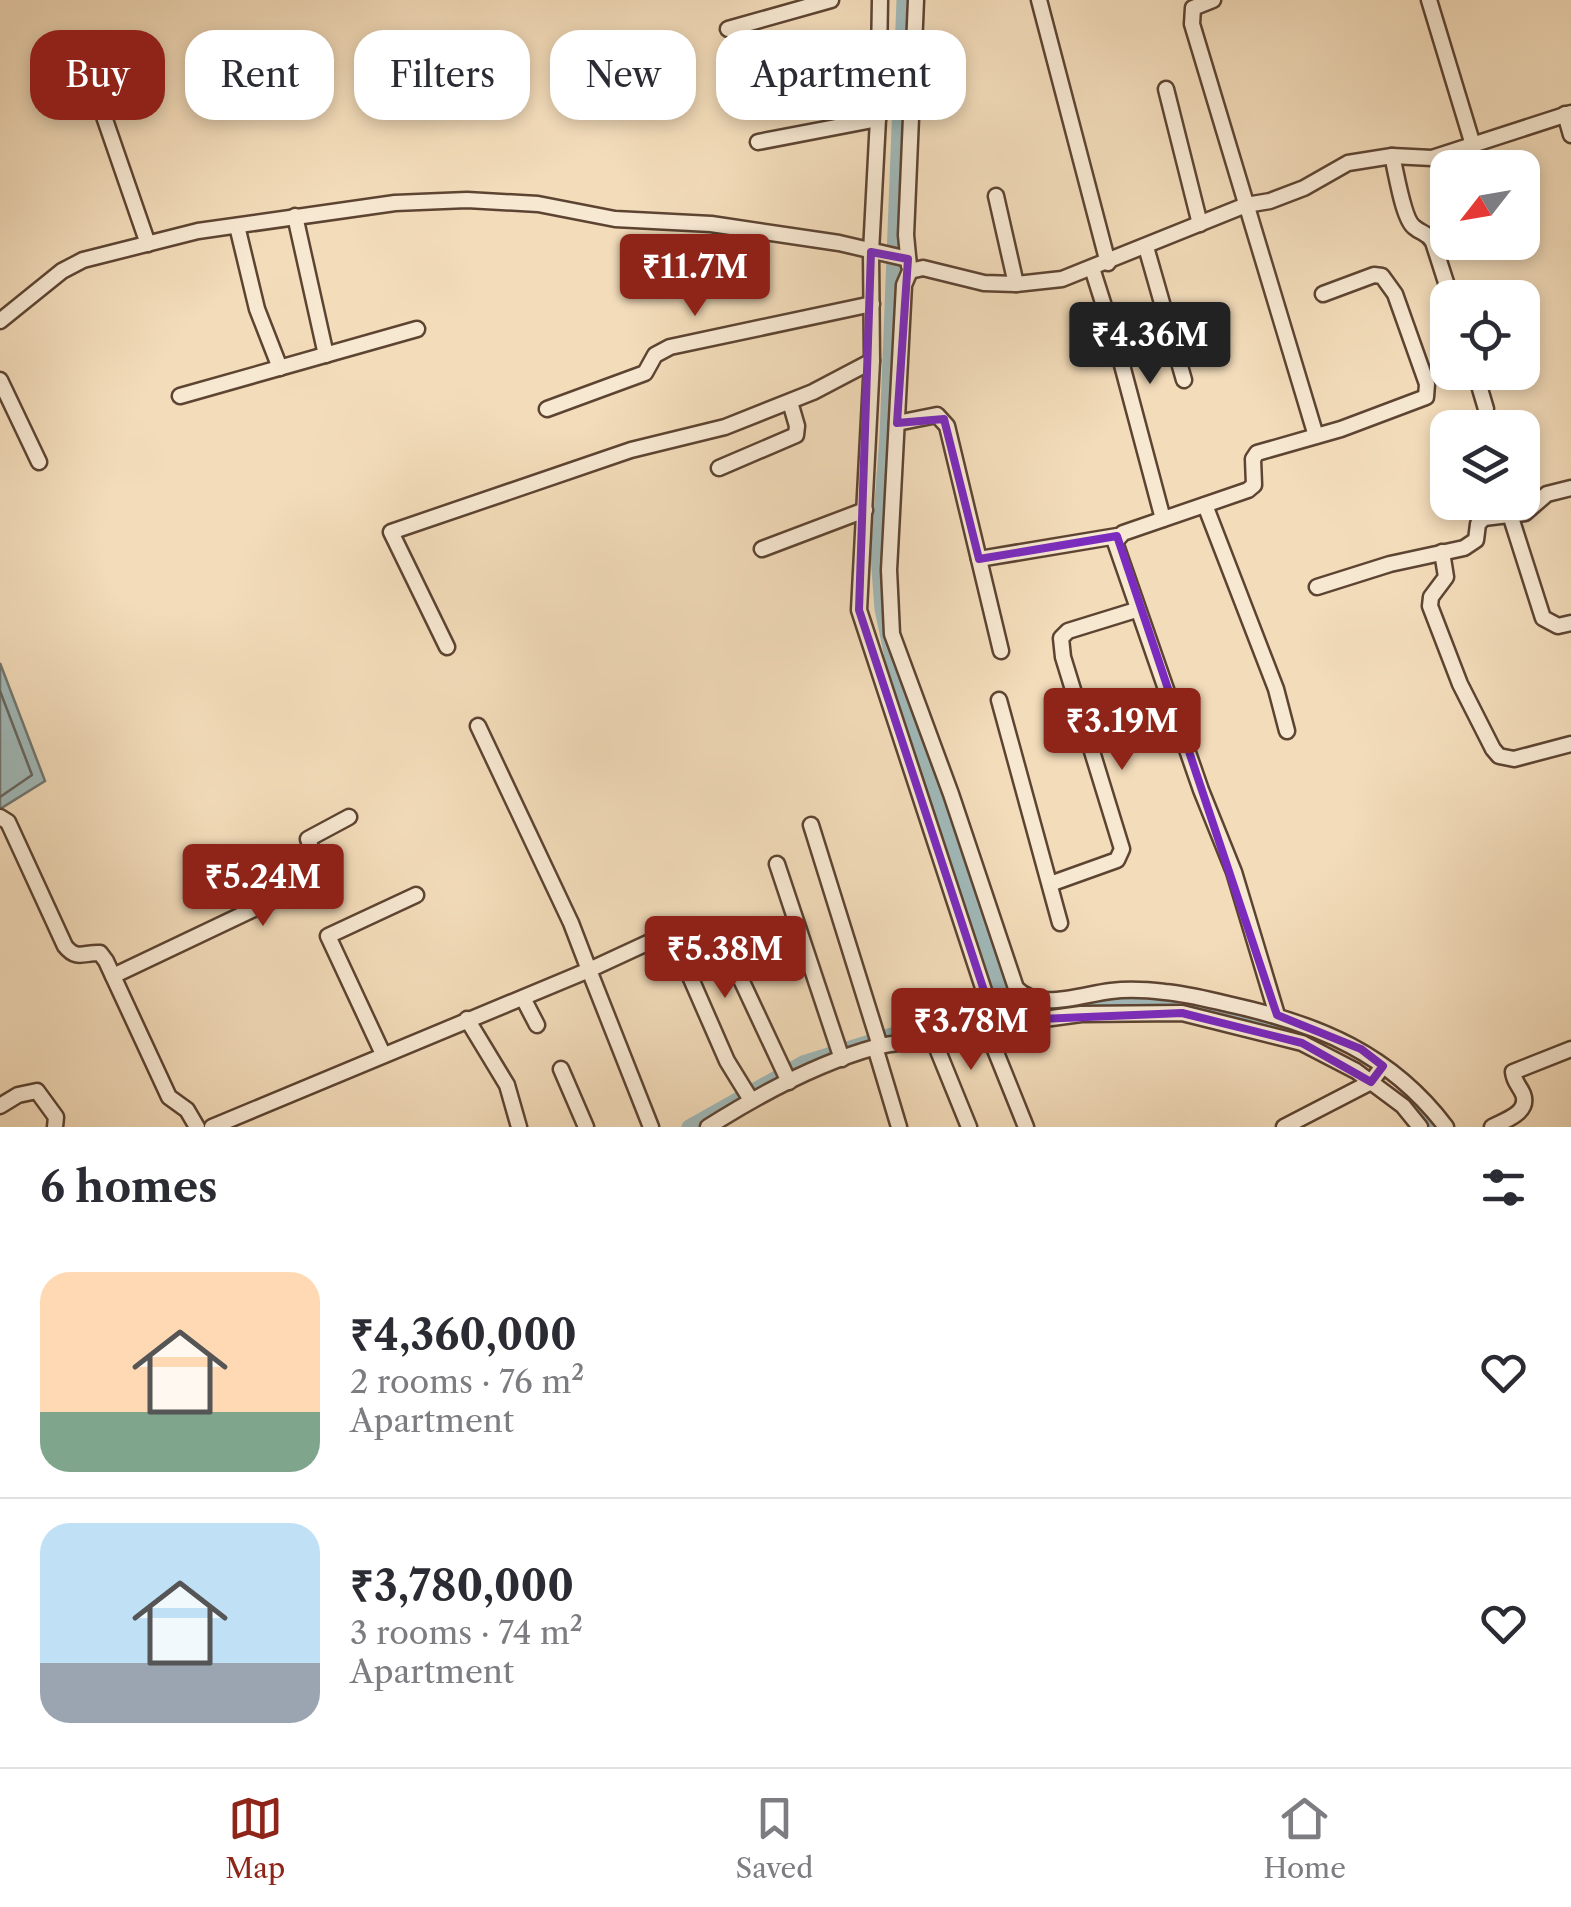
<!DOCTYPE html>
<html lang="en">
<head>
<meta charset="utf-8">
<style>
  body { margin:0; font-family:"Libre Caslon Text",serif; background:#f2f2f3; color:#2b2b33; height:100vh; display:flex; flex-direction:column; font-size:38px; white-space:nowrap }
  * { box-sizing:border-box; margin:0 }
  p { font-size:32px; color:#7c7c81 }
  .icon { flex:none; width:55px; height:55px; fill:none; stroke:currentColor; stroke-width:2; stroke-linecap:round; stroke-linejoin:round }
  .map { position:relative; height:1127px; overflow:hidden }
  .drawer { display:flex; flex-direction:column; background:#fff; flex:1 }
  .drawer>* { flex:none }
  .guide { position:absolute; left:30px; top:30px; width:1000px; height:90px; display:flex; gap:20px }
  .needle { width:65px; rotate:239deg }
  .buttons { position:absolute; left:1430px; top:150px; display:grid; gap:20px }
  .buttons a { display:grid; place-items:center; width:110px; height:110px; border-radius:20px; background:#fff; box-shadow:0 5px 15px #0003; font-size:50px }
  .price { position:absolute; translate:-50% -85px; padding:0 22px; border-radius:10px; background:#8f2418; color:#fff; font-size:32px; line-height:65px; filter:drop-shadow(0 2px 5px #0008) }
  .price::after { content:''; position:absolute; left:50%; top:60px; width:30px; height:22px; margin-left:-15px; background:inherit; clip-path:polygon(0 0,100% 0,50% 100%) }
  .price.active { background:#222; color:#fff }
  ul { padding:0; list-style:none }
  li { display:flex; align-items:center; gap:30px; height:250px; padding:0 40px }
  li+li { border-top:2px solid #e1e1e2 }
  li span { display:grid; place-items:center; flex:none; width:280px; height:200px; border-radius:30px; color:#555 }
  li>.icon { margin-inline-start:auto }
  span .icon { width:120px; height:120px; fill:#fffc; stroke-width:1 }
  li b { font-size:42px }
  h2 { display:flex; justify-content:space-between; align-items:center; height:120px; padding:0 40px; font-size:42px }
  .pill { padding:0 35px; border-radius:30px; background:#fff; box-shadow:0 5px 15px #0003; font-size:35px; line-height:90px }
  .pill.active { background:#8f2418; color:#fff }
  .menu { display:flex; justify-content:space-around; align-items:center; height:140px; border-top:2px solid #e1e1e2; background:#fff; font-size:28px; color:#7c7c81 }
  .menu a { display:grid; justify-items:center; gap:5px }
  .menu .active { color:#8f2418 }
  .map>svg:first-child { display:block }
  .water { fill:#a0b9b9; stroke:#717671; stroke-width:2.5 }
  .lines { fill:none; stroke-linecap:round; stroke-linejoin:round }
  .shore { stroke:#66655e; stroke-width:2.5 }
  .canal { stroke:#a0b9b9; stroke-width:15 }
  .minor-casing { stroke:#5d4432; stroke-width:19 }
  .minor { stroke:#f7e8d2; stroke-width:14 }
  .marked { fill:none; stroke:#7b2cbf; stroke-width:8; stroke-linejoin:round }
</style>
</head>
<body>
<div class="map">
<svg width="1571" height="1127" viewBox="0 0 1571 1127">
  <rect width="100%" height="100%" fill="#f3dcba"/>
  <filter id="stains"><feTurbulence type="fractalNoise" baseFrequency=".002" numOctaves="4"/><feColorMatrix values="0 0 0 0 .2 0 0 0 0 .09 0 0 0 0 .02 0 0 0 .5 -.17"/></filter>
  <radialGradient id="worn" r=".72"><stop offset=".6" stop-color="#630" stop-opacity="0"/><stop offset="1" stop-color="#630" stop-opacity=".3"/></radialGradient>
  <!-- water -->
  <path class="water" d="M0,663L45,781L0,809Z"/>
  <g class="lines">
    <!-- shore -->
    <path class="shore" d="M0,691L32,775L0,797"/>
    <!-- canal -->
    <g class="canal">
      <path d="M904,0L887,436L878,556L882,609L893,662L1008,1012"/>
      <path d="M1405,1102L1431,1127"/>
      <path d="M689,1127L803,1063L924,1025L1068,1007L1178,1005L1205,1009L1286,1033"/>
    </g>
    <!-- minor casing -->
    <g class="minor-casing">
      <g id="minor">
        <path d="M880,0L878,119L871,252L872,361L859,610L994,1021L1001,1025L1081,1014L1182,1013L1302,1043L1356,1071L1403,1106L1420,1127"/>
        <path d="M1039,0L1108,263"/>
        <path d="M1213,0L1193,8L1192,24L1316,436"/>
        <path d="M1429,0L1473,145"/>
        <path d="M728,29L831,0"/>
        <path d="M1166,89L1200,224"/>
        <path d="M101,108L148,244"/>
        <path d="M1565,114L1571,135"/>
        <path d="M758,142L878,119"/>
        <path d="M1392,156C1396,171 1403,219 1414,227C1422,234 1427,232 1433,242L1451,298"/>
        <path d="M996,196L1016,284"/>
        <path d="M295,216L326,355"/>
        <path d="M237,226L257,309L280,368"/>
        <path d="M1146,247L1184,380"/>
        <path d="M909,266L906,235L916,0"/>
        <path d="M1092,268L1118,350L1163,519"/>
        <path d="M0,321L62,271L83,260L198,231L395,203L467,200L538,204L615,219L711,224L839,243L908,259"/>
        <path d="M1475,372L1486,409L1483,428"/>
        <path d="M0,380L39,462"/>
        <path d="M180,396L417,329"/>
        <path d="M547,409L645,373L655,355L670,347L872,304"/>
        <path d="M897,423L937,415L947,426L1001,651"/>
        <path d="M719,468L796,435L797,426L790,402"/>
        <path d="M1506,502L1543,618L1558,626L1571,623"/>
        <path d="M1205,505L1276,689L1287,731"/>
        <path d="M762,549L865,510"/>
        <path d="M1442,552L1446,577L1431,597L1430,606L1460,684L1493,749L1499,756L1514,759L1571,744"/>
        <path d="M979,559L1117,536"/>
        <path d="M1317,587L1390,564L1464,548L1476,540L1478,524L1484,518L1525,513L1547,494L1571,488"/>
        <path d="M447,647L391,532L631,450L725,427L813,392L872,361"/>
        <path d="M999,700L1060,923"/>
        <path d="M0,817L8,822L65,946C77,961 84,952 100,953L106,961L169,1097L187,1110L197,1127"/>
        <path d="M811,825L880,1046"/>
        <path d="M777,864L842,1059"/>
        <path d="M1050,884L1117,860L1122,849L1063,657L1061,638L1068,631L1136,610"/>
        <path d="M671,933L727,1061L751,1100"/>
        <path d="M737,971L789,1082"/>
        <path d="M113,976L317,879L319,870L308,839L349,817"/>
        <path d="M523,998L537,1025"/>
        <path d="M1277,1015L1234,872L1201,790L1115,542L1123,533L1248,490L1254,485L1253,459L1257,453L1341,429L1426,397L1427,384L1395,294L1382,276L1374,275L1323,294"/>
        <path d="M467,1019L507,1085L519,1127"/>
        <path d="M987,1030L1026,1127"/>
        <path d="M932,1036L969,1127"/>
        <path d="M875,1047L899,1127"/>
        <path d="M383,1054L328,936L416,895"/>
        <path d="M561,1069L586,1127"/>
        <path d="M0,1106L18,1095L37,1091L56,1117L55,1127"/>
        <path d="M212,1127L589,970L571,923L478,726"/>
        <path d="M651,1127L589,970L656,939"/>
        <path d="M708,1127C760,1094 817,1063 876,1047C902,1040 984,1035 998,1025"/>
        <path d="M1284,1127L1371,1082L1383,1066"/>
        <path d="M1446,1127C1391,1054 1318,1024 1232,1005C1210,1000 1188,994 1165,992C1148,990 1128,989 1111,991C1083,994 1038,1012 1016,988L951,794L892,634L889,570L904,285L910,271L923,268L984,283L1016,284L1062,279L1246,205L1270,201L1304,188L1348,163L1392,156L1432,158L1571,113"/>
        <path d="M1492,1127C1505,1120 1530,1113 1523,1094C1519,1085 1514,1082 1513,1072L1571,1049"/>
      </g>
    </g>
    <!-- minor -->
    <use href="#minor" class="minor"/>
  </g>
  <!-- marked area -->
  <path class="marked" d="M871,252L908,259L897,423L944,419L979,559L1117,536L1277,1015L1361,1049L1383,1066L1371,1082L1302,1043L1182,1013L994,1021L859,610Z"/>
  <rect width="100%" height="100%" filter="url(#stains)"/>
  <rect width="100%" height="100%" fill="url(#worn)"/>
</svg>
<div class="buttons">
<a><svg class="needle" viewBox="-14 -14 28 28"><path d="M0-13l5 13h-10z" fill="#e53935"/><path d="M0 13l5-13h-10z" fill="#7c7c81"/></svg></a>
<a><svg class="icon" aria-label="locate" viewBox="0 0 24 24"><circle cx="12" cy="12" r="6"/><path d="M12 2v4M12 18v4M2 12h4M18 12h4"/></svg></a>
<a><svg class="icon" aria-label="layers" viewBox="0 0 24 24"><path d="M12 4l9 5-9 5-9-5zM3 14l9 5 9-5"/></svg></a>
</div>
<b class="price" style="left:695px;top:319px">₹11.7M</b>
<b class="price active" style="left:1150px;top:387px">₹4.36M</b>
<b class="price" style="left:1122px;top:773px">₹3.19M</b>
<b class="price" style="left:263px;top:929px">₹5.24M</b>
<b class="price" style="left:725px;top:1001px">₹5.38M</b>
<b class="price" style="left:971px;top:1073px">₹3.78M</b>
<div class="guide">
<a class="pill active">Buy</a>
<a class="pill">Rent</a>
<a class="pill">Filters</a>
<a class="pill">New</a>
<a class="pill">Apartment</a>
</div>
</div>
<section class="drawer">
<h2>6 homes<svg class="icon" aria-label="filters" viewBox="0 0 24 24"><path d="M4 7h16M4 17h16"/><circle cx="9" cy="7" r="2"/><circle cx="15" cy="17" r="2"/></svg></h2>
<ul>
<li><span style="background:linear-gradient(#ffd9b3 70%,#7fa58c 0)"><svg class="icon" aria-label="home" viewBox="0 0 24 24"><path d="M3 11l9-7 9 7M6 9v11h12V9"/></svg></span><div><b>₹4,360,000</b><p>2 rooms · 76 m²</p><p>Apartment</p></div><svg class="icon" aria-label="heart" viewBox="0 0 24 24"><path d="M12 20l-8-8c-3-5 5-10 8-4 3-6 11-1 8 4z"/></svg></li>
<li><span style="background:linear-gradient(#bfe0f5 70%,#9aa5b1 0)"><svg class="icon" aria-label="home" viewBox="0 0 24 24"><path d="M3 11l9-7 9 7M6 9v11h12V9"/></svg></span><div><b>₹3,780,000</b><p>3 rooms · 74 m²</p><p>Apartment</p></div><svg class="icon" aria-label="heart" viewBox="0 0 24 24"><path d="M12 20l-8-8c-3-5 5-10 8-4 3-6 11-1 8 4z"/></svg></li>
</ul>
</section>
<nav class="menu">
<a class="active"><svg class="icon" aria-label="map" viewBox="0 0 24 24"><path d="M3 6l6-2 6 2 6-2v14l-6 2-6-2-6 2zM9 4v14M15 6v14"/></svg>Map</a>
<a><svg class="icon" aria-label="saved" viewBox="0 0 24 24"><path d="M7 4h10v16l-5-4-5 4z"/></svg>Saved</a>
<a><svg class="icon" aria-label="home" viewBox="0 0 24 24"><path d="M3 11l9-7 9 7M6 9v11h12V9"/></svg>Home</a>
</nav>
</body>
</html>
